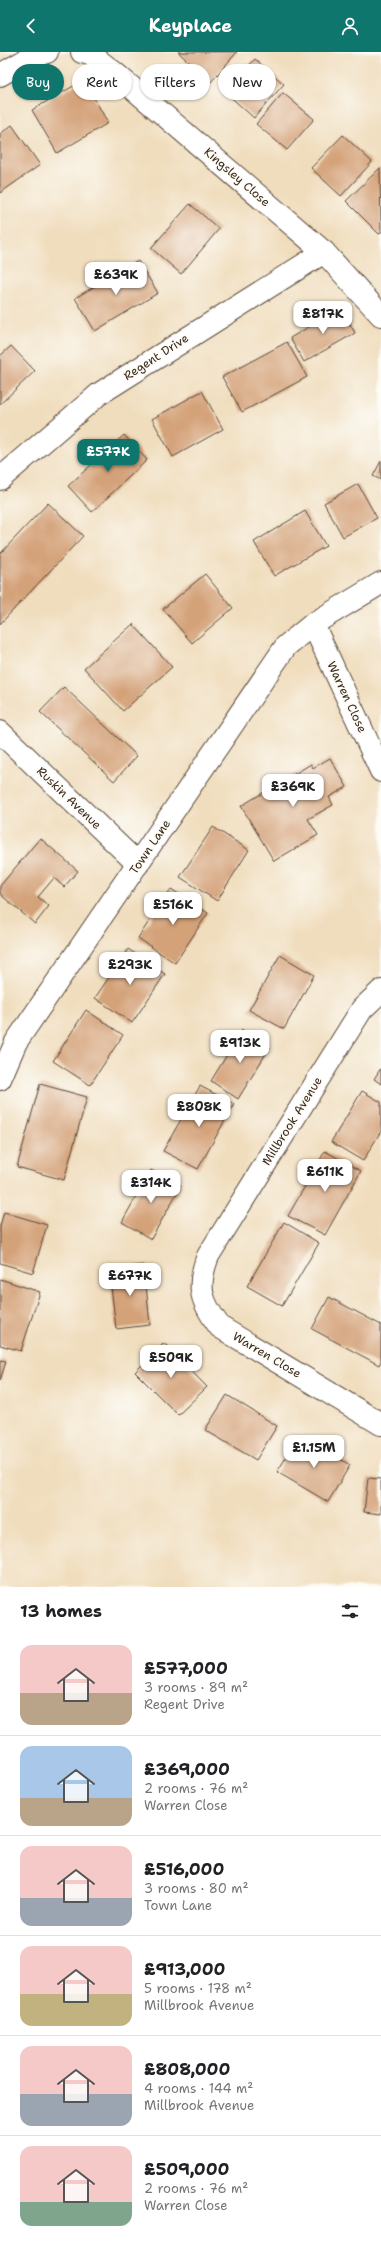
<!DOCTYPE html>
<html lang="en">
<head>
<meta charset="utf-8">
<style>
  body { margin:0; font-family:"Shantell Sans",sans-serif; background:#f2f2f2; color:#202124; height:100vh; display:flex; flex-direction:column; font-size:15px; white-space:nowrap }
  * { box-sizing:border-box; margin:0 }
  p { font-size:13px; color:#757577 }
  .icon { flex:none; width:22px; height:22px; fill:none; stroke:currentColor; stroke-width:2; stroke-linecap:round; stroke-linejoin:round }
  .map { position:relative; height:1535px; overflow:hidden }
  .details { display:flex; flex-direction:column; background:#fff; flex:1 }
  .details>* { flex:none }
  .guide { position:absolute; left:12px; top:12px; width:357px; height:36px; display:flex; gap:8px }
  .price { position:absolute; translate:-50% -34px; padding:0 9px; border-radius:8px; background:#fff; color:#222; font-size:13px; line-height:26px; filter:drop-shadow(0 1px 2px #0008) }
  .price::after { content:''; position:absolute; left:50%; top:24px; width:12px; height:9px; margin-left:-6px; background:inherit; clip-path:polygon(0 0,100% 0,50% 100%) }
  .price.on { background:#0f766e; color:#fff }
  ul { padding:0; list-style:none }
  li { display:flex; align-items:center; gap:12px; height:100px; padding:0 20px }
  li+li { border-top:1px solid #e0e0e0 }
  li span { display:grid; place-items:center; flex:none; width:112px; height:80px; border-radius:12px; color:#555 }
  li>.icon { margin-inline-start:auto }
  span .icon { width:48px; height:48px; fill:#fffc; stroke-width:1 }
  li b { font-size:17px }
  h2 { display:flex; justify-content:space-between; align-items:center; height:48px; padding:0 20px; font-size:17px }
  .chip { padding:0 14px; border-radius:18px; background:#fff; box-shadow:0 1px 3px #0004; font-size:14px; line-height:36px }
  .chip.on { background:#0f766e; color:#fff }
  header { display:flex; justify-content:space-between; align-items:center; height:52px; padding:0 20px; background:#0f766e; color:#fff; font-size:18px; font-weight:700 }
  .map>svg:first-child { display:block }
  .building { fill:#d4a279 }
  .lines { fill:none; stroke-linecap:round; stroke-linejoin:round }
  .minor-casing { stroke:#564536; stroke-width:24 }
  .minor { stroke:#fff; stroke-width:22 }
  .labels { text-anchor:middle; stroke-width:3.5; stroke-linejoin:round; paint-order:stroke }
  .street-label { font-size:12px; fill:#3b2a1e; stroke:#fdfcf7 }
</style>
</head>
<body>
<header><svg class="icon" aria-label="back" viewBox="0 0 24 24"><path d="M15 5l-7 7 7 7"/></svg>Keyplace<svg class="icon" aria-label="person" viewBox="0 0 24 24"><circle cx="12" cy="8" r="4"/><path d="M4 21q1-7 8-7t8 7"/></svg></header>
<div class="map">
<svg width="381" height="1535" viewBox="0 0 381 1535">
  <rect width="100%" height="100%" fill="#fdfcf7"/>
  <filter id="ink" filterUnits="userSpaceOnUse"><feTurbulence type="fractalNoise" baseFrequency=".025" numOctaves="2"/><feDisplacementMap in="SourceGraphic" scale="8" xChannelSelector="R" yChannelSelector="G"/><feConvolveMatrix kernelMatrix="1 2 1 2 8 2 1 2 1" color-interpolation-filters="sRGB"/></filter>
  <filter id="wash" filterUnits="userSpaceOnUse"><feTurbulence type="fractalNoise" baseFrequency=".012" numOctaves="4" result="noise"/><feDisplacementMap in="SourceGraphic" scale="16" xChannelSelector="R" yChannelSelector="G"/><feGaussianBlur stdDeviation="0.9" result="paint"/><feColorMatrix in="noise" values="0 0 0 0 0 0 0 0 0 0 0 0 0 0 0 0 0 1.4 0 .05"/><feComposite in="paint" operator="in"/></filter>
  <g filter="url(#wash)">
    <rect width="100%" height="100%" fill="#f0ddbd"/>
    <g id="blocks">
      <!-- building -->
      <g class="building">
        <path d="M178,0H237L211,30Z"/>
        <path d="M255,7L284,32L254,66L225,40Z"/>
        <path d="M84,28L108,71L57,101L32,58Z"/>
        <path d="M283,41L314,67L287,98L256,72Z"/>
        <path d="M12,73L40,113L0,141V82Z"/>
        <path d="M343,83L372,110L341,144L311,116Z"/>
        <path d="M380,116L381,181L379,182L346,149Z"/>
        <path d="M190,152L219,177L181,222L151,196Z"/>
        <path d="M138,209L158,241L95,279L75,246Z"/>
        <path d="M341,256L355,281L304,310L290,286Z"/>
        <path d="M287,290L307,325L242,360L222,325Z"/>
        <path d="M11,294L35,319L0,352V304Z"/>
        <path d="M202,339L223,377L173,405L152,367Z"/>
        <path d="M124,383L147,408L92,460L68,434Z"/>
        <path d="M381,409V428L373,424Z"/>
        <path d="M358,432L377,466L343,485L324,451Z"/>
        <path d="M48,451L83,484L0,572V502Z"/>
        <path d="M305,459L326,494L274,524L254,490Z"/>
        <path d="M205,522L233,556L192,591L163,557Z"/>
        <path d="M133,572L172,615L123,659L84,616Z"/>
        <path d="M64,635L137,704L114,729L40,660Z"/>
        <path d="M330,706L347,735L329,745L333,753L308,767L318,783L274,809L241,754L311,712L313,716Z"/>
        <path d="M213,775L249,798L217,849L180,825Z"/>
        <path d="M40,786L78,819L64,835L54,826L38,845L49,854L35,872L0,842V834Z"/>
        <path d="M171,837L208,861L175,911L138,886Z"/>
        <path d="M128,897L165,922L132,971L95,946Z"/>
        <path d="M280,903L314,923L284,977L249,958Z"/>
        <path d="M86,958L123,983L90,1033L53,1009Z"/>
        <path d="M242,978L270,995L238,1047L211,1029Z"/>
        <path d="M381,1016V1032L374,1027Z"/>
        <path d="M40,1032L87,1045L64,1128L17,1115Z"/>
        <path d="M200,1034L234,1052L198,1117L163,1099Z"/>
        <path d="M362,1039L381,1050V1079L363,1109L331,1090Z"/>
        <path d="M325,1099L361,1119L325,1183L288,1164Z"/>
        <path d="M151,1118L181,1134L151,1187L122,1170Z"/>
        <path d="M4,1160L47,1173L33,1221L0,1211V1174Z"/>
        <path d="M284,1170L319,1191L282,1254L247,1234Z"/>
        <path d="M144,1213L150,1273L116,1277L109,1217Z"/>
        <path d="M0,1227L40,1240L21,1299L0,1293Z"/>
        <path d="M329,1245L381,1273V1309L379,1313L312,1277Z"/>
        <path d="M164,1291L207,1335L178,1363L135,1320Z"/>
        <path d="M0,1308L6,1309L0,1329Z"/>
        <path d="M227,1343L277,1374L256,1408L205,1378Z"/>
        <path d="M300,1383L350,1413L328,1450L277,1420Z"/>
        <path d="M368,1426L381,1427V1462L364,1460Z"/>
      </g>
    </g>
  </g>
  <g filter="url(#ink)">
    <use href="#blocks" fill-opacity="0" stroke="#564536" stroke-width="1"/>
    <g class="lines">
      <!-- minor casing -->
      <g class="minor-casing">
        <g id="minor">
          <path d="M82,0L90,2L116,22L324,200L381,263"/>
          <path d="M0,23L33,4L47,0"/>
          <path d="M0,427L99,342L324,200"/>
          <path d="M313,572L381,719"/>
          <path d="M0,680L138,812"/>
          <path d="M381,939L362,957L208,1204C196,1235 201,1250 220,1275L381,1372"/>
          <path d="M0,1027L16,990L286,594L313,572L381,531"/>
        </g>
      </g>
      <!-- minor -->
      <use href="#minor" class="minor"/>
    </g>
  </g>
  <g class="labels">
    <!-- street labels -->
    <g class="street-label">
      <text transform="translate(237 125) rotate(41)" y="4">Kingsley Close</text>
      <text transform="translate(156 305) rotate(-33)" y="4">Regent Drive</text>
      <text transform="translate(347 645) rotate(65)" y="4">Warren Close</text>
      <text transform="translate(69 746) rotate(44)" y="4">Ruskin Avenue</text>
      <text transform="translate(150 795) rotate(-56)" y="4">Town Lane</text>
      <text transform="translate(292 1069) rotate(-58)" y="4">Millbrook Avenue</text>
      <text transform="translate(267 1303) rotate(31)" y="4">Warren Close</text>
    </g>
  </g>
</svg>
<b class="price" style="left:116px;top:244px">£639K</b>
<b class="price" style="left:323px;top:283px">£817K</b>
<b class="price on" style="left:108px;top:421px">£577K</b>
<b class="price" style="left:293px;top:756px">£369K</b>
<b class="price" style="left:173px;top:874px">£516K</b>
<b class="price" style="left:130px;top:934px">£293K</b>
<b class="price" style="left:240px;top:1012px">£913K</b>
<b class="price" style="left:199px;top:1076px">£808K</b>
<b class="price" style="left:325px;top:1141px">£611K</b>
<b class="price" style="left:151px;top:1152px">£314K</b>
<b class="price" style="left:130px;top:1245px">£677K</b>
<b class="price" style="left:171px;top:1327px">£509K</b>
<b class="price" style="left:314px;top:1417px">£1.15M</b>
<div class="guide">
<a class="chip on">Buy</a>
<a class="chip">Rent</a>
<a class="chip">Filters</a>
<a class="chip">New</a>
</div>
</div>
<section class="details">
<h2>13 homes<svg class="icon" aria-label="filters" viewBox="0 0 24 24"><path d="M4 7h16M4 17h16"/><circle cx="9" cy="7" r="2"/><circle cx="15" cy="17" r="2"/></svg></h2>
<ul>
<li><span style="background:linear-gradient(#f6c9c9 60%,#b9a48a 0)"><svg class="icon" aria-label="home" viewBox="0 0 24 24"><path d="M3 11l9-7 9 7M6 9v11h12V9"/></svg></span><div><b>£577,000</b><p>3 rooms · 89 m²</p><p>Regent Drive</p></div></li>
<li><span style="background:linear-gradient(#a9c7e8 65%,#b9a48a 0)"><svg class="icon" aria-label="home" viewBox="0 0 24 24"><path d="M3 11l9-7 9 7M6 9v11h12V9"/></svg></span><div><b>£369,000</b><p>2 rooms · 76 m²</p><p>Warren Close</p></div></li>
<li><span style="background:linear-gradient(#f6c9c9 65%,#9aa5b1 0)"><svg class="icon" aria-label="home" viewBox="0 0 24 24"><path d="M3 11l9-7 9 7M6 9v11h12V9"/></svg></span><div><b>£516,000</b><p>3 rooms · 80 m²</p><p>Town Lane</p></div></li>
<li><span style="background:linear-gradient(#f6c9c9 60%,#c2b280 0)"><svg class="icon" aria-label="home" viewBox="0 0 24 24"><path d="M3 11l9-7 9 7M6 9v11h12V9"/></svg></span><div><b>£913,000</b><p>5 rooms · 178 m²</p><p>Millbrook Avenue</p></div></li>
<li><span style="background:linear-gradient(#f6c9c9 60%,#9aa5b1 0)"><svg class="icon" aria-label="home" viewBox="0 0 24 24"><path d="M3 11l9-7 9 7M6 9v11h12V9"/></svg></span><div><b>£808,000</b><p>4 rooms · 144 m²</p><p>Millbrook Avenue</p></div></li>
<li><span style="background:linear-gradient(#f6c9c9 70%,#7fa58c 0)"><svg class="icon" aria-label="home" viewBox="0 0 24 24"><path d="M3 11l9-7 9 7M6 9v11h12V9"/></svg></span><div><b>£509,000</b><p>2 rooms · 76 m²</p><p>Warren Close</p></div></li>
</ul>
</section>
</body>
</html>
